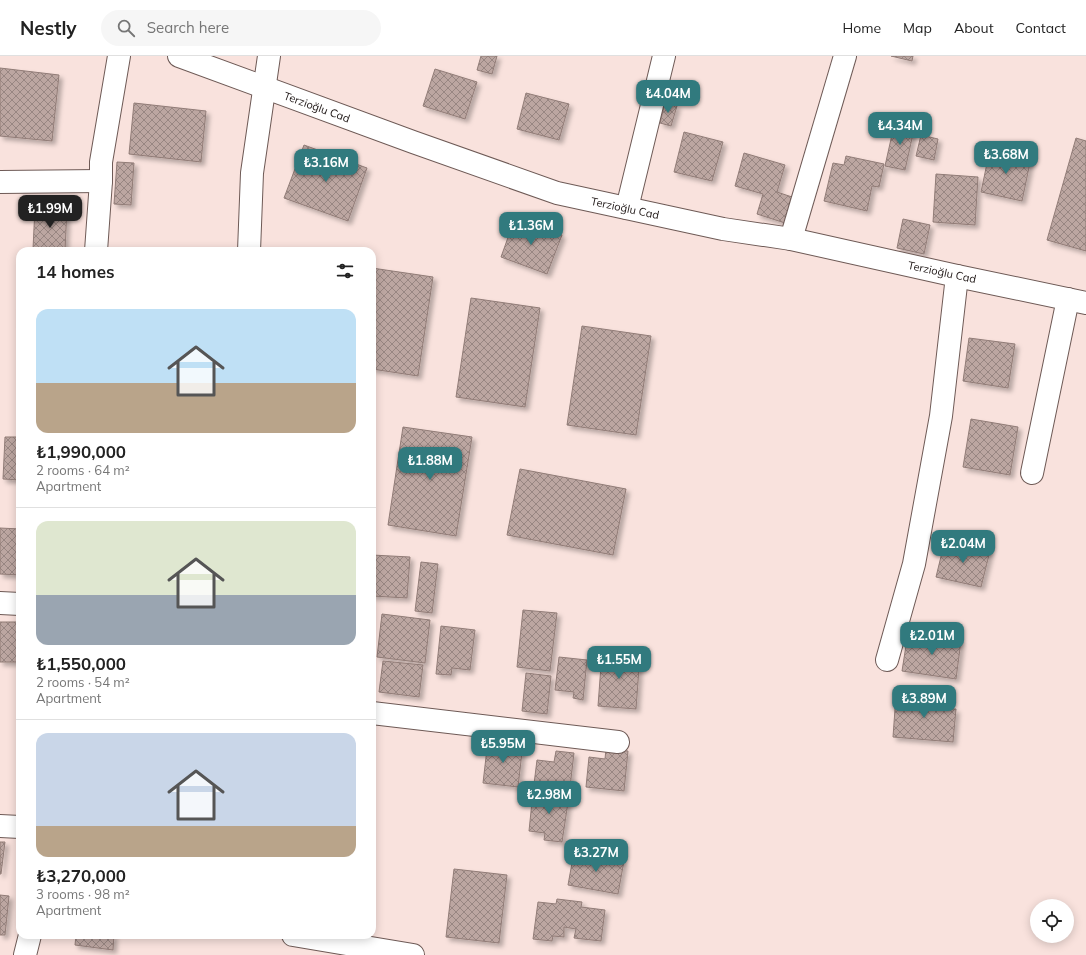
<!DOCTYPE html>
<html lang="en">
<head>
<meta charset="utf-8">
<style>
  body { margin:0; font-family:Mulish,sans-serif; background:#f6f6f6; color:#222; height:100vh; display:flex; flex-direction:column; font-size:15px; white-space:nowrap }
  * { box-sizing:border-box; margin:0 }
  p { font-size:13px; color:#767676 }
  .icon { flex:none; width:22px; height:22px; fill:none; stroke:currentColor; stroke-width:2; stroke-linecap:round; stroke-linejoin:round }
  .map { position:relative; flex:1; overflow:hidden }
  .sheet { position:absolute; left:16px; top:191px; width:360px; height:692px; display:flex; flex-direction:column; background:#fff; border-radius:12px; box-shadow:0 2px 10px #0003 }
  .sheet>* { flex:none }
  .tools { position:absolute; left:1030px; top:843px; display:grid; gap:8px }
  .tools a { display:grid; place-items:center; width:44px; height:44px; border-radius:50%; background:#fff; box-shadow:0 2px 10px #0003; font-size:20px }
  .price { position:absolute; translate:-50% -34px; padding:0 9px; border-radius:8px; background:#317a7e; color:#fff; font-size:13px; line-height:26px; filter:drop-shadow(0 1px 2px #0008) }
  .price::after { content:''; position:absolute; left:50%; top:24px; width:12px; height:9px; margin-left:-6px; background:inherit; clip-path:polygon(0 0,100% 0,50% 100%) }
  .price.selected { background:#222; color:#fff }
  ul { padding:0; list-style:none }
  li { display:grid; align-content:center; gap:8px; height:212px; padding:0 20px }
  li+li { border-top:1px solid #e0e0e0 }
  li span { display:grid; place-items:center; height:124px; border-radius:12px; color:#555 }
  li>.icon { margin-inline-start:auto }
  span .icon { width:72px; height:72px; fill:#fffc; stroke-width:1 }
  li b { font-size:17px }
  h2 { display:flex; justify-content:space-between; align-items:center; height:48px; padding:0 20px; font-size:17px }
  header { display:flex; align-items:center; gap:24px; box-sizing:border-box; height:56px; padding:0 20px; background:#fff; border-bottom:1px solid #e0e0e0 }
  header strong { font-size:19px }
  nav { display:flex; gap:22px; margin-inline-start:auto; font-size:14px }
  .search { width:280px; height:36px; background:#f6f6f6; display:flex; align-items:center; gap:10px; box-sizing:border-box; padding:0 14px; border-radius:22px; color:#767676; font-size:15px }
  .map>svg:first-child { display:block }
  .building { fill:url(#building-cross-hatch); stroke:#917c77; filter:url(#shadow) }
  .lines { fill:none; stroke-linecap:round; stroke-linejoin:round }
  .minor-casing { stroke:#6e5a56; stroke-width:24 }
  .minor { stroke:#fff; stroke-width:22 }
  .labels { text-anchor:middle; stroke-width:3; stroke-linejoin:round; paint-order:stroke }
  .street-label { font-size:11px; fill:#1d1514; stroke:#fff }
</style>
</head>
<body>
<header>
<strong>Nestly</strong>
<div class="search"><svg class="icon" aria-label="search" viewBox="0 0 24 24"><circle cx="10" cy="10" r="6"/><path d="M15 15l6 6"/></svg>Search here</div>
<nav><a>Home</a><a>Map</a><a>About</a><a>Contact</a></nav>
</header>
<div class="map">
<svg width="1086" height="899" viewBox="0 0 1086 899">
  <defs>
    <pattern id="building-cross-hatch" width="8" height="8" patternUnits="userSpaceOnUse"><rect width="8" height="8" fill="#bca6a1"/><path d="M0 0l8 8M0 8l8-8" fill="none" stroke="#988682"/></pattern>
    <filter id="shadow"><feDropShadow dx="3.5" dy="3.5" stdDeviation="2" flood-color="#0004"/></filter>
  </defs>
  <rect width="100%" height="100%" fill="#f9e2dd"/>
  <!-- building -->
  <g class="building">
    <path d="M481,0H497L492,18L477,14Z"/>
    <path d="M891,0H913L912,5Z"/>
    <path d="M0,12L59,19L52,85L0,80Z"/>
    <path d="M435,13L477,26L465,63L423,50Z"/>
    <path d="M526,37L569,48L559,84L517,73Z"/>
    <path d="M134,47L206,55L201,106L129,98Z"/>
    <path d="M665,47L677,50L671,70L660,67Z"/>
    <path d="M895,65L915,69L905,114L885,110Z"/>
    <path d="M684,76L723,86L712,125L674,116Z"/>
    <path d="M921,79L938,83L934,104L916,100Z"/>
    <path d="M1076,82L1086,85V195L1047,184Z"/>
    <path d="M304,89L367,112L348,165L284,142Z"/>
    <path d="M990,93L1031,102L1022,145L981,136Z"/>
    <path d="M744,97L785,109L777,136L792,141L785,167L757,158L763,138L735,130Z"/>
    <path d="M846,100L884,108L879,131L872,130L867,155L824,145L833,107L844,109Z"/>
    <path d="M117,106L134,107L131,149L114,148Z"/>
    <path d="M936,118L978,121L975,169L933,166Z"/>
    <path d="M35,151L67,152L65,195L33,193Z"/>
    <path d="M515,162L562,179L547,218L501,201Z"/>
    <path d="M903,163L930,169L924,198L897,192Z"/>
    <path d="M372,212L433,221L418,320L372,313Z"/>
    <path d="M19,221H20V268L17,267Z"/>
    <path d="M471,242L540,252L525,351L456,341Z"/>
    <path d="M582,270L651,280L636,379L567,369Z"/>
    <path d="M969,282L1015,288L1008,332L963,325Z"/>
    <path d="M971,363L1018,371L1010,419L963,411Z"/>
    <path d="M403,371L472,381L456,480L388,469Z"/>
    <path d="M5,381H20V424L3,423Z"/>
    <path d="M520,413L626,433L613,499L507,479Z"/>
    <path d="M0,472L20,473V519L0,518Z"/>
    <path d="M945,484L990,495L981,531L936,521Z"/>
    <path d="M372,499L410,501L407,542L372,540Z"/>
    <path d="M421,506L438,508L432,557L415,555Z"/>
    <path d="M523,554L557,557L550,615L517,611Z"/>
    <path d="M382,558L430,564L425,607L377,601Z"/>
    <rect x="0" y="566" width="20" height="40"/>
    <path d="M441,570L475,574L470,614L452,612L451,619L436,618Z"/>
    <path d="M908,577L961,585L956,623L902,615Z"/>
    <path d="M602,596L640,599L636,653L598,650Z"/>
    <path d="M559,601L587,604L583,644L573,642L574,636L555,634Z"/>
    <path d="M383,605L423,609L419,641L379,636Z"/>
    <path d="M526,617L551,620L547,658L522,655Z"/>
    <path d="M896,639L948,644L947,653H956L953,686L893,681Z"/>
    <path d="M488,684L523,688L518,731L483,727Z"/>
    <path d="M606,693L628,695L624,735L586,731L589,701L605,703Z"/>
    <path d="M556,695L574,697L569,740L533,736L537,704L554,706Z"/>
    <path d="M533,736L569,740L562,786L544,784L545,777L529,775Z"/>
    <path d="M0,786H5L1,818H0Z"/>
    <path d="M574,796L624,805L618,838L568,829Z"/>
    <path d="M454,813L507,819L499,887L446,881Z"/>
    <path d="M0,839L9,840L5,879H0Z"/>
    <path d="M557,843L582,846L581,851L605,854L601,885L574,882L576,873L564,871V881L553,880L552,885L533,883L538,846L556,848Z"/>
    <path d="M76,879H114L113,894L75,889Z"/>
  </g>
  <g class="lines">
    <!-- minor casing -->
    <g class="minor-casing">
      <g id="minor">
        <path d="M179,0L413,86L557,137L723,173L791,183L957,220L1086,247"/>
        <path d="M0,126L101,125"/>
        <path d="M627,152L664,0"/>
        <path d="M791,183L845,0"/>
        <path d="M96,195L101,125V106L119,0"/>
        <path d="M249,195L252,117L269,0"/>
        <path d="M1032,417L1068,243"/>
        <path d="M0,547L20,548"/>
        <path d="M887,604L914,508L941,360L957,220"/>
        <path d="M372,657L618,686"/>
        <path d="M0,770L20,771"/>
        <path d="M293,879L413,899"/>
        <path d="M25,899L30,879"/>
      </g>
    </g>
    <!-- minor -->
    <use href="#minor" class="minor"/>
  </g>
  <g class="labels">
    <!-- street labels -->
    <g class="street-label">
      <text transform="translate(317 51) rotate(20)" y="4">Terzioğlu Cad</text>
      <text transform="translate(625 152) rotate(12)" y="4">Terzioğlu Cad</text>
      <text transform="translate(942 216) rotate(12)" y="4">Terzioğlu Cad</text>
    </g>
  </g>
</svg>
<div class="tools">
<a><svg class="icon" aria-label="locate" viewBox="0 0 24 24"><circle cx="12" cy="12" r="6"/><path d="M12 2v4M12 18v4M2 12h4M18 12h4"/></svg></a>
</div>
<b class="price" style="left:668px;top:58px">₺4.04M</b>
<b class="price" style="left:900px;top:90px">₺4.34M</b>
<b class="price" style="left:1006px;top:119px">₺3.68M</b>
<b class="price" style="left:326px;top:127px">₺3.16M</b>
<b class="price selected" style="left:50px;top:173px">₺1.99M</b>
<b class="price" style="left:531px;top:190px">₺1.36M</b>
<b class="price" style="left:430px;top:425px">₺1.88M</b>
<b class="price" style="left:963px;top:508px">₺2.04M</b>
<b class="price" style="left:932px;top:600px">₺2.01M</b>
<b class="price" style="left:619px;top:624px">₺1.55M</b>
<b class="price" style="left:924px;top:663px">₺3.89M</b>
<b class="price" style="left:503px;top:708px">₺5.95M</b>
<b class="price" style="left:549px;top:759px">₺2.98M</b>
<b class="price" style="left:596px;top:817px">₺3.27M</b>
<section class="sheet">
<h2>14 homes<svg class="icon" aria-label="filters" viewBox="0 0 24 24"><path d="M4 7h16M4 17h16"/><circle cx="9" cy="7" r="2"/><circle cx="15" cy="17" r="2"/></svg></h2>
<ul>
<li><span style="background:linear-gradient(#bfe0f5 60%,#b9a48a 0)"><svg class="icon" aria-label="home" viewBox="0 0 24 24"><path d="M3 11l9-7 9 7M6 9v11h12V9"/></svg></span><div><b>₺1,990,000</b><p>2 rooms · 64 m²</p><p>Apartment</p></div></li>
<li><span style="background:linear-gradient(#dfe7d0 60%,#9aa5b1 0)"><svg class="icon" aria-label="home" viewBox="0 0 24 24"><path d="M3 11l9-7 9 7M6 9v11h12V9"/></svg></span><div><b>₺1,550,000</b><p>2 rooms · 54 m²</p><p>Apartment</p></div></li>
<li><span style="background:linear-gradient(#c9d6e8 75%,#b9a48a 0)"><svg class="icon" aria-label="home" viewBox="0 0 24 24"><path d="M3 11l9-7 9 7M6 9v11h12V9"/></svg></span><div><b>₺3,270,000</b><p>3 rooms · 98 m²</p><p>Apartment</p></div></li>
</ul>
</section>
</div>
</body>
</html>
